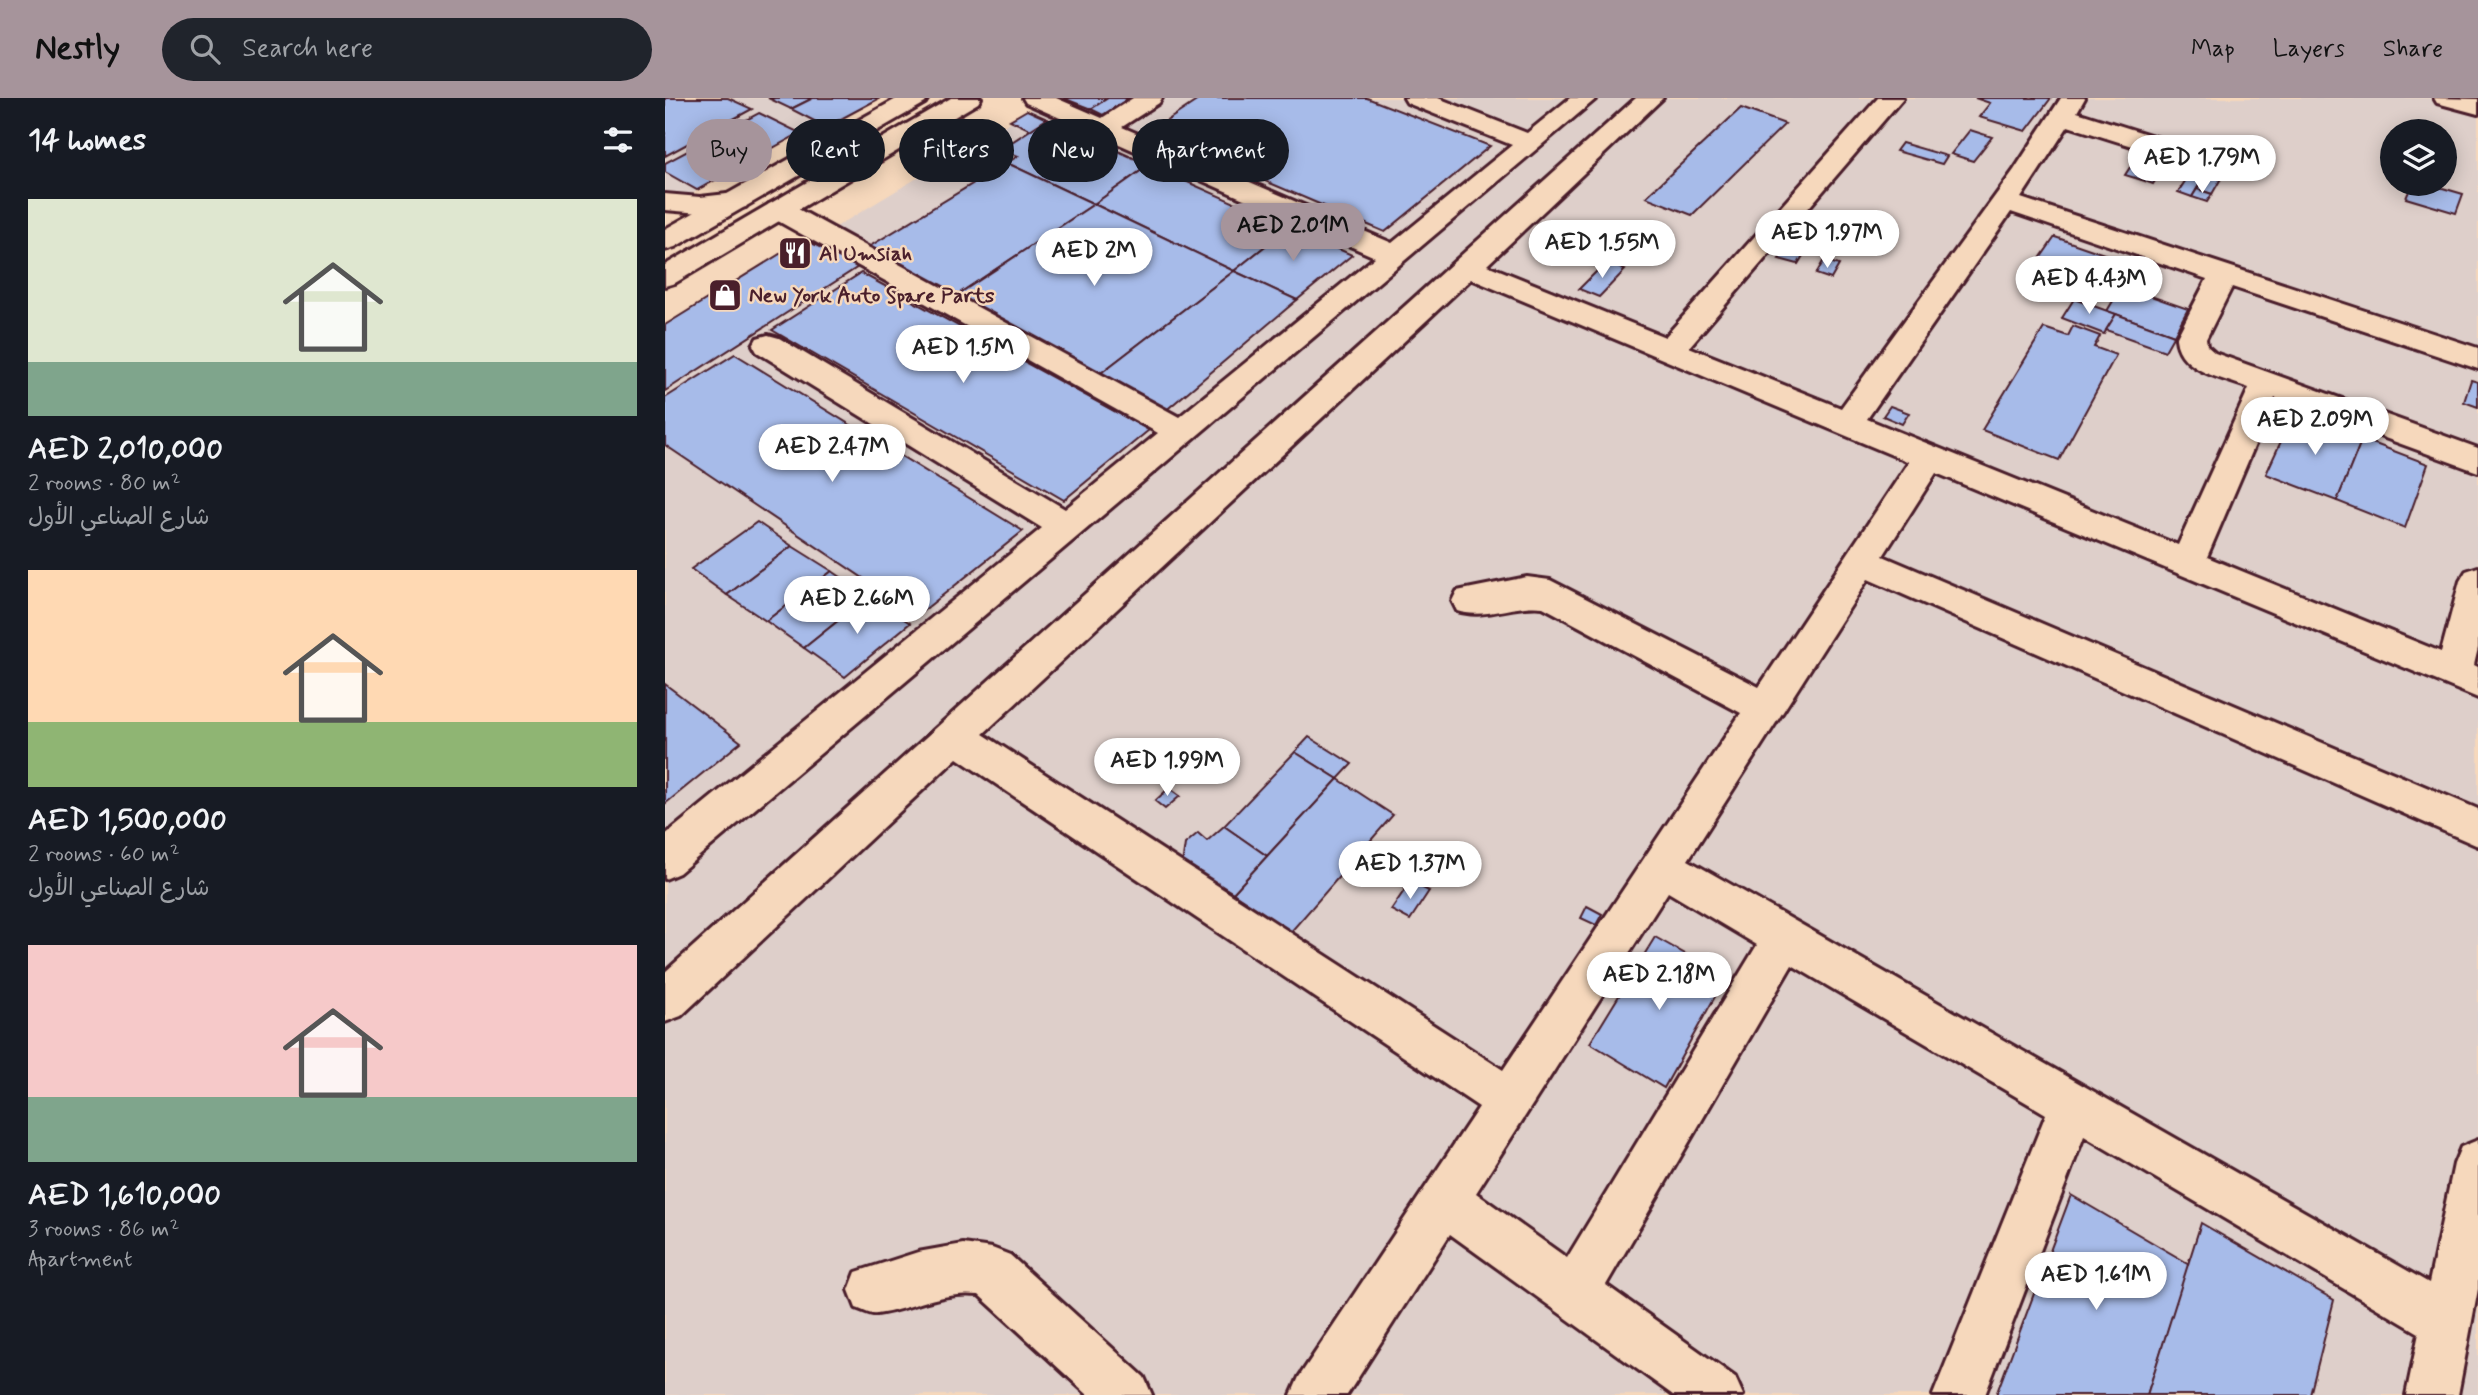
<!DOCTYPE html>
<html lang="en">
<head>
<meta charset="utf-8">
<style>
  body { margin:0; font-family:Mynerve,"Playpen Sans Arabic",sans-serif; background:#20242c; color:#f1f3f6; height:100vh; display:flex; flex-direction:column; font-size:26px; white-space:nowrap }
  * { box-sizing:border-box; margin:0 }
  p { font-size:23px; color:#9ea1a6 }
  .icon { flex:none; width:38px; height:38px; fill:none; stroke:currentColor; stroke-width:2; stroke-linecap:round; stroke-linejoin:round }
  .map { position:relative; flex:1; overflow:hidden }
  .drawer { display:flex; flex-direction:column; background:#171b24; width:665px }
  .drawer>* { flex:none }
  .hud { position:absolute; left:21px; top:21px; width:665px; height:63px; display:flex; gap:14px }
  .tools { position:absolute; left:1715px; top:21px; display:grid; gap:14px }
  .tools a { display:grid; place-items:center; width:77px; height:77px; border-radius:50%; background:#171b24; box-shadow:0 4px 18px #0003; font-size:35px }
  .price { position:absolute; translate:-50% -60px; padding:0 16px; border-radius:24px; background:#fff; color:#222; font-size:23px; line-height:46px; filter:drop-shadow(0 2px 4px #0008) }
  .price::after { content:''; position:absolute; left:50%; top:42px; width:21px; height:16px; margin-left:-10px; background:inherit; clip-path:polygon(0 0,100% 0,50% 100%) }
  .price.current { background:#a6949b; color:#111 }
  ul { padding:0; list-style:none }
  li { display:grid; align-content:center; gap:14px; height:371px; padding:0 28px }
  li span { display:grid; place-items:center; height:217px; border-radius:0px; color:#555 }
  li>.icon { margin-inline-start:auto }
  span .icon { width:126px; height:126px; fill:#fffc; stroke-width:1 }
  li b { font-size:30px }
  h2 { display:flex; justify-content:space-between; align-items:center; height:84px; padding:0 28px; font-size:30px }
  .pill { padding:0 24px; border-radius:32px; background:#171b24; box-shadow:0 4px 18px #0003; font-size:24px; line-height:63px }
  .pill.current { background:#a6949b; color:#111 }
  header { display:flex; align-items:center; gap:42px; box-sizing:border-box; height:98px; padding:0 35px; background:#a6949b; color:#111 }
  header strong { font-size:33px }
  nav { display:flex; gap:38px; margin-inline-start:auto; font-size:24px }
  .search { width:490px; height:63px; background:#20242c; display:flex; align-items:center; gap:18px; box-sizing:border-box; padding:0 24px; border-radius:38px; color:#9ea1a6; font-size:26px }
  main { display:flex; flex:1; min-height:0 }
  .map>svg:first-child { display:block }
  .built { fill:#decfca; fill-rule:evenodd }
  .building { fill:#a7bbe9; stroke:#4a1f2b; stroke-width:2 }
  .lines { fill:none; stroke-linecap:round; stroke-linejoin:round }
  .minor-casing { stroke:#4a1f2b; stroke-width:6 }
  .major-casing { stroke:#4a1f2b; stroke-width:6 }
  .minor { fill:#f6d8bc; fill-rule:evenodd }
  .major { fill:#f6d8bc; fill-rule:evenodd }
  .labels { text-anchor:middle; stroke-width:5; stroke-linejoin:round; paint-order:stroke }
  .far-poi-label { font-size:21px; font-weight:bold; fill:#4a1f2b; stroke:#f6d8bc; text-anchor:start }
</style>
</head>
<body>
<header>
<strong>Nestly</strong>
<div class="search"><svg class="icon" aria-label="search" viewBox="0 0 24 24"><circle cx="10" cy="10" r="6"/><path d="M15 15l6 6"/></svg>Search here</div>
<nav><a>Map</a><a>Layers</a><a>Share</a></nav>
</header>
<main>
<section class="drawer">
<h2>14 homes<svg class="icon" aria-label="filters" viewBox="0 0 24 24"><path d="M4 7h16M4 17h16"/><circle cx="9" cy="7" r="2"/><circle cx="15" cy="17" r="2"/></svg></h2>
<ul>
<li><span style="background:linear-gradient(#dfe7d0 75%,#7fa58c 0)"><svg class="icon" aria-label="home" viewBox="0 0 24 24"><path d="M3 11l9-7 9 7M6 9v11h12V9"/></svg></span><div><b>AED 2,010,000</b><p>2 rooms · 80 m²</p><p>شارع الصناعي الأول</p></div></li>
<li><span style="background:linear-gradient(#ffd9b3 70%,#8fb573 0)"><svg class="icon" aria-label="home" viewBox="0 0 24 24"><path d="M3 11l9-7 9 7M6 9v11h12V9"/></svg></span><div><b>AED 1,500,000</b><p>2 rooms · 60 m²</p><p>شارع الصناعي الأول</p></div></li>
<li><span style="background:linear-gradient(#f6c9c9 70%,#7fa58c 0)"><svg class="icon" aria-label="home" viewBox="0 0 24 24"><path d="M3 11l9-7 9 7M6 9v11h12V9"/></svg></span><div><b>AED 1,610,000</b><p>3 rooms · 86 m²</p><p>Apartment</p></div></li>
</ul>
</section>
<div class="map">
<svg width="1813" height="1297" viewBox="0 0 1813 1297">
  <rect width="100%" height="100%" fill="#f6d8bc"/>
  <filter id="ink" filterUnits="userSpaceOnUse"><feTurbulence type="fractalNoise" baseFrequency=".0143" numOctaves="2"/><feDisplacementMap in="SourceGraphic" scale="14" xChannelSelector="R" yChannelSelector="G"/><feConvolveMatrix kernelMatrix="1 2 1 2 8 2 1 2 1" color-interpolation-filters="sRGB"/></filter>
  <g filter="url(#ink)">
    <!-- built -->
    <g class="built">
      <path d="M0,0H197L0,111Z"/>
      <path d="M385,0H1813V1297H0V232ZM1727,33H1780V86H1727Z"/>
    </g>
    <!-- building -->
    <g class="building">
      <path d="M0,0H63L87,11L0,58Z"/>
      <path d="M103,0H148L126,11Z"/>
      <path d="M148,0H215L161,29L126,11Z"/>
      <path d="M398,0H443L426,11Z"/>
      <path d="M443,0H464L438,17L426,11Z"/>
      <path d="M536,0H702L825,48L720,134L485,34Z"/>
      <path d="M1310,0H1386L1361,33L1314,19L1325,5Z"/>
      <path d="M1076,10L1120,26L1027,117L981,99Z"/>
      <path d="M362,12L382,21L366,32L345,22Z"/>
      <path d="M94,15L135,35L32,92L0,74V65Z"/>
      <path d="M382,21L484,67L429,106L342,65L353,58L336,51Z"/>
      <path d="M1305,32L1327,39L1308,63L1286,56Z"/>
      <path d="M1237,45L1282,58L1277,66L1231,53Z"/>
      <path d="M1477,51L1494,57L1477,82L1460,77Z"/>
      <path d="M1494,57L1504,60L1488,86L1477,82Z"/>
      <path d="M1504,60L1516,64L1509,75L1497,71Z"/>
      <path d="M1516,64L1530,68L1522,79L1509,75Z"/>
      <path d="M342,65L429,106L286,201L197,153Z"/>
      <path d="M484,67L624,129L569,173L429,106Z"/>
      <path d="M1530,68L1543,72L1527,99L1513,94Z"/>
      <path d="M1543,72L1558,77L1547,96L1532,91Z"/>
      <path d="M1747,86H1764L1798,96L1791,115L1741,100Z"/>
      <path d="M1532,91L1547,96L1542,104L1527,99Z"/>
      <path d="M429,106L569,173L432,278L286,201Z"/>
      <path d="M624,129L687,157L632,202L569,173Z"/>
      <path d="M1390,139L1445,158L1417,202L1360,182Z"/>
      <path d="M139,141L193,169L0,293V227Z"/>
      <path d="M1121,151L1139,156L1133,166L1114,161Z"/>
      <path d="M1159,162L1174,167L1166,181L1151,176Z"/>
      <path d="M941,164L960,172L934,199L914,191Z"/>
      <path d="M569,173L632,202L499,314L432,278Z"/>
      <path d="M196,175L484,332L399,402L107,232Z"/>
      <path d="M1457,188L1523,211L1509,237L1442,213Z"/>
      <path d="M1409,201L1451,216L1439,236L1397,220Z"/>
      <path d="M1451,216L1509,237L1500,253L1441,232Z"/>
      <path d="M1408,228L1435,238L1429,249L1451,257L1394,362L1317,332L1379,230L1403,238Z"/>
      <path d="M70,256L358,433L253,517L0,347V300Z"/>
      <path d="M1806,282L1813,284V309L1799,304Z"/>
      <path d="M1225,308L1244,315L1237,326L1218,318Z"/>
      <path d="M1629,315L1697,341L1672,403L1601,376Z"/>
      <path d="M1697,341L1763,366L1740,430L1672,403Z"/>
      <path d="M92,424L127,448L62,497L26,471Z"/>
      <path d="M127,448L167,473L101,523L62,497Z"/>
      <path d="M167,473L204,498L139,550L101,523Z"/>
      <path d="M204,498L245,525L180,579L139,550Z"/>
      <path d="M0,586L76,644L0,706Z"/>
      <path d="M644,639L687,666L673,681L630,654Z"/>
      <path d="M630,654L673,681L602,758L559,728Z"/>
      <path d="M673,681L728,717L624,836L568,795Z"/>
      <path d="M504,690L515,698L500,711L490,703Z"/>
      <path d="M559,728L602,758L568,795L517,767L520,746L533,735L542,743Z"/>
      <path d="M745,784L764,793L745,822L726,812Z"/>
      <path d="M922,808L937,816L931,827L916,820Z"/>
      <path d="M990,839L1061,879L999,990L925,945Z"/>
      <path d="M1406,1097L1524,1166L1482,1297H1331Z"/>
      <path d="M1536,1125L1669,1202L1645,1297H1482Z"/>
    </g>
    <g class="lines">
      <!-- minor casing -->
      <g class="minor-casing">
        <g id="minor">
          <path d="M358,0H391L437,20L468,0H497L494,5L457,29L727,145L847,47L742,5L739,0H773L862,35L905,0H932L14,775L0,781V737L377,430L92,254L88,247L92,240L103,237L114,240L400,411L493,335L104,118L100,112L104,106L114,104L124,106L514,319L710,159L361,5Z"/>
          <path d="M971,0H998L822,167L1000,239L1213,0H1238L1024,249L1176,310L1349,72L1396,0H1420L1412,14L1555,59L1559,65L1555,71L1546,73L1403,28L1356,100L1813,250V271L1567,189L1541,241L1542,248L1550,255L1813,350V374L1610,300L1542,459L1776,554L1795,483L1801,473L1813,469V550L1809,567L1813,569V600L1271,375L1218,458L1813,711V748L1203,481L1023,762L1764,1185L1789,1066L1796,1049L1813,1042V1191L1793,1297H1741L1754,1235L1419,1038L1320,1297H1268L1381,1016L1127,867L941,1187L1070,1279L1078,1297H1008L785,1136L682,1297H626L634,1279L814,1009L292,660L16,918L0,924V874ZM1346,114L1542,181L1511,241C1515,274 1558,280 1584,290L1513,447L1202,321ZM806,181L1244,364L1094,589L885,482L862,479L792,493L787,503L792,513C820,522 850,505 878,509L1076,615L838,972L318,636ZM1003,794L1092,847L902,1160L811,1095Z"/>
          <path d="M1769,0L1813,1V16L1772,5Z"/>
          <path d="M71,95L81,97L84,103L81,109L35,115L0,112V96L35,99Z"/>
          <path d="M298,1146L327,1150L345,1157L479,1279L487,1297H423L314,1197C273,1193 249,1211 212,1216C205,1217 198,1212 191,1210L184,1192L191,1174L253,1154Z"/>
        </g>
      </g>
      <!-- major casing -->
      <g class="major-casing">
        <g id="major">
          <path d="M233,0H263L260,5L10,149L0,152V131Z"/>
          <path d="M286,0H316L313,5L10,185L0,188V167Z"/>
        </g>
      </g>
      <!-- minor -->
      <use href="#minor" class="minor"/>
      <!-- major -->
      <use href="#major" class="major"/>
    </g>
  </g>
  <!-- icons -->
  <defs>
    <g id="restaurant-square" transform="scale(1.75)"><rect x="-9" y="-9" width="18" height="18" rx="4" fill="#4a1f2b" stroke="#f6d8bc"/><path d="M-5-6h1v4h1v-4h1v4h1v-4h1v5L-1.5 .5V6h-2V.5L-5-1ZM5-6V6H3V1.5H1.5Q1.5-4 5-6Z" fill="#fff"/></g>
    <g id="shop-square" transform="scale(1.75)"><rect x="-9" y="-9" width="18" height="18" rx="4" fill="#4a1f2b" stroke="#f6d8bc"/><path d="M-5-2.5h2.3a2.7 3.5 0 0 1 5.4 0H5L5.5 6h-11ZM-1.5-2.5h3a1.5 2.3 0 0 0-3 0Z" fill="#fff"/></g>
  </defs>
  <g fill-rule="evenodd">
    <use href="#restaurant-square" x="130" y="155"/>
    <use href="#shop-square" x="60" y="197"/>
  </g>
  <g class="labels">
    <!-- far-poi labels -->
    <g class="far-poi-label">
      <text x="154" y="162">Al Umsiah</text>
      <text x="84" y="204">New York Auto Spare Parts</text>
    </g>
  </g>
</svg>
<div class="tools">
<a><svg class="icon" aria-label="layers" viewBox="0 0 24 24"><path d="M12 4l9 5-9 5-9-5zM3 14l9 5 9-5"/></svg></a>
</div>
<b class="price" style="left:1537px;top:97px">AED 1.79M</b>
<b class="price current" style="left:628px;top:165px">AED 2.01M</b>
<b class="price" style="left:1162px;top:172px">AED 1.97M</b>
<b class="price" style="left:937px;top:182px">AED 1.55M</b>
<b class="price" style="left:429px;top:190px">AED 2M</b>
<b class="price" style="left:1424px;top:218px">AED 4.43M</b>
<b class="price" style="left:298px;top:287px">AED 1.5M</b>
<b class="price" style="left:1650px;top:359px">AED 2.09M</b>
<b class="price" style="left:167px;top:386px">AED 2.47M</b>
<b class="price" style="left:192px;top:538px">AED 2.66M</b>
<b class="price" style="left:502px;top:700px">AED 1.99M</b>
<b class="price" style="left:745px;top:803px">AED 1.37M</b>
<b class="price" style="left:994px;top:914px">AED 2.18M</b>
<b class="price" style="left:1431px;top:1214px">AED 1.61M</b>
<div class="hud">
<a class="pill current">Buy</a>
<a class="pill">Rent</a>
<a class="pill">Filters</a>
<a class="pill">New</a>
<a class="pill">Apartment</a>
</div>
</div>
</main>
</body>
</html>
